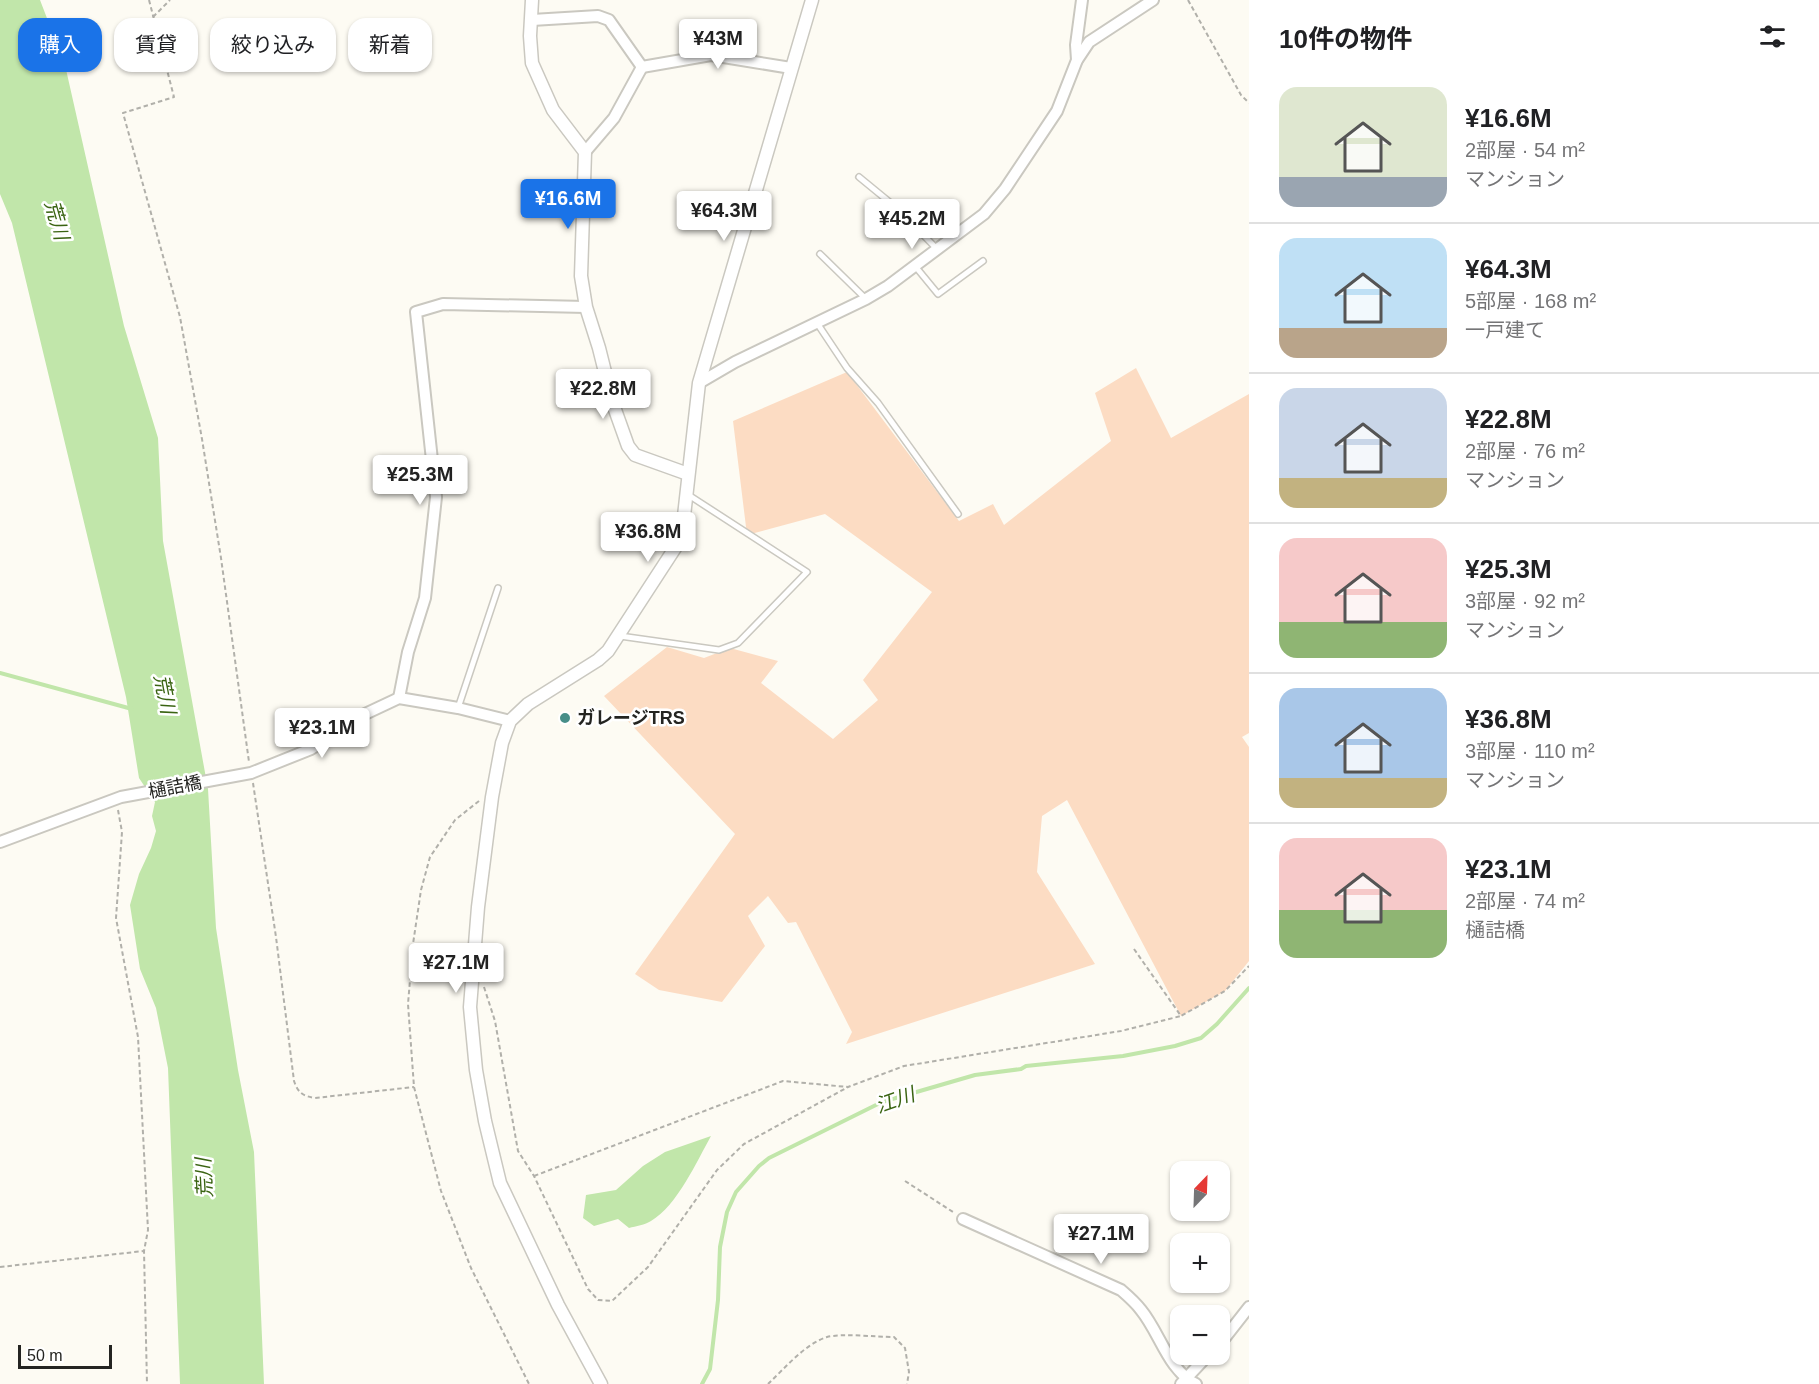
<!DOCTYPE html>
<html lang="ja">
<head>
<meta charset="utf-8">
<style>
  body { margin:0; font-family:Helvetica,"Noto Sans JP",sans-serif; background:#f2f2f2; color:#202124; height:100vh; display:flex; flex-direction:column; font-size:22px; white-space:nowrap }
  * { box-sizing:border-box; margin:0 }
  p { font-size:20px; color:#757577 }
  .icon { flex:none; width:33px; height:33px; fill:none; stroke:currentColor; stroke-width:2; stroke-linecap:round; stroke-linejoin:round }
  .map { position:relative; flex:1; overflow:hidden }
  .drawer { display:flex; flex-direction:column; background:#fff; width:570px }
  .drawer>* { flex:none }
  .banner { position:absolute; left:18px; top:18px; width:570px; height:54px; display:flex; gap:12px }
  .needle { width:39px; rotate:23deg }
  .controls { position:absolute; left:1170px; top:1161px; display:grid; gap:12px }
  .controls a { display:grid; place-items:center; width:60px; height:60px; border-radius:12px; background:#fff; box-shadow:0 2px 4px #0004; font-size:30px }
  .scale { position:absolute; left:18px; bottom:15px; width:94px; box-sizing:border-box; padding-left:6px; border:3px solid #242421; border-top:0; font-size:16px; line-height:21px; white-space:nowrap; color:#242421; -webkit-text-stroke:4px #fff; paint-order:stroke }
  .price { position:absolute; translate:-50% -51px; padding:0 14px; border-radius:6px; background:#fff; color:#222; font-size:20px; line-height:39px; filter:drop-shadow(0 2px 3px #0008) }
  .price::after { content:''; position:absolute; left:50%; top:36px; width:18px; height:14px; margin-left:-9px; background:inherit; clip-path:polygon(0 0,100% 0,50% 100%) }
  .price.active { background:#1a73e8; color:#fff }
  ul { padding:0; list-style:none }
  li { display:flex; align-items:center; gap:18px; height:150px; padding:0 30px }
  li+li { border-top:2px solid #e0e0e0 }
  li span { display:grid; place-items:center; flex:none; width:168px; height:120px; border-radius:18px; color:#555 }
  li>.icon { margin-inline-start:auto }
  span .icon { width:72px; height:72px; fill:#fffc; stroke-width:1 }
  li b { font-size:26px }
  h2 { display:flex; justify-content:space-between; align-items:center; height:72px; padding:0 30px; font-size:26px }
  .pill { padding:0 21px; border-radius:18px; background:#fff; box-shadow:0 2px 4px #0004; font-size:21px; line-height:54px }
  .pill.active { background:#1a73e8; color:#fff }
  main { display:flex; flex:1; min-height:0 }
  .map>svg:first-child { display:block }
  .green { fill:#fcdcc3 }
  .water { fill:#c1e6aa }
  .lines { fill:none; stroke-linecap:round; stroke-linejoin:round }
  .stream { stroke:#c1e6aa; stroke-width:4 }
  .service-casing { stroke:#cac8c0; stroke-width:8 }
  .minor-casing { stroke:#cac8c0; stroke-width:14 }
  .tertiary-casing { stroke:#cac8c0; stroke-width:15 }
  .path { stroke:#b1b0aa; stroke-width:2; stroke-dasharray:4.5 3; stroke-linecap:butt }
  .service { stroke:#fff; stroke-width:5 }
  .minor { stroke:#fff; stroke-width:10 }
  .tertiary { stroke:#fff; stroke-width:12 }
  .poi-dot { fill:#478e88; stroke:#fff; stroke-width:2 }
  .labels { text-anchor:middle; stroke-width:5; stroke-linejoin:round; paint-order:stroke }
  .poi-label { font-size:18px; font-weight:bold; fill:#242421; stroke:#fff; text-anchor:start }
  .street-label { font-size:18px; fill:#242421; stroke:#fff }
  .water-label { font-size:20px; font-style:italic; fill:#3a6412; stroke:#fff }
</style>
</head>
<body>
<main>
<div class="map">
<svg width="1249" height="1384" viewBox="0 0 1249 1384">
  <rect width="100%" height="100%" fill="#fdfbf3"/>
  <!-- green -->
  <path class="green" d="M1136,368L1171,438L1249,394V733L1242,737L1249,747V961L1225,991L1181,1016L1067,800L1042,816L1037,872L1095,964L846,1044L852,1032L796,922L788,923L768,896L748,916L765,946L722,1002L659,990L635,974L735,834L604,696L667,647L704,658L730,648L778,661L761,683L833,739L878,700L863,680L932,592L825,514L747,535L733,421L847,372L959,521L993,504L1004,525L1111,441L1095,393Z"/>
  <!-- water -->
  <g class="water">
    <path d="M0,0H40L65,65L124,326L158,438L163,541L208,789L216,928L238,1070L254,1152L264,1384H180L168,1068L156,1008L140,969L130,905L139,874L151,848L156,831L152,816L155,802L139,778L126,697L12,223L0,194Z"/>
    <path d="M711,1136C697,1161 677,1206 651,1221C645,1225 636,1226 629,1228L618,1219L594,1226L583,1218L586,1195L616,1190L643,1166L665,1152Z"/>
  </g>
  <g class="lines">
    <!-- stream -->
    <g class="stream">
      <path d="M0,673L132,709"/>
      <path d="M702,1384L710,1369L718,1300L720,1247L727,1212L736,1192L759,1166L769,1158L882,1102L975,1075L1021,1069L1026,1066L1123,1056L1175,1046L1201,1038L1217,1024L1249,988"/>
    </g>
    <!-- service casing -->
    <g class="service-casing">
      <g id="service">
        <path d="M859,177L898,209L937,249"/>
        <path d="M820,254L866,299"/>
        <path d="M915,266L938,294L983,261"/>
        <path d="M817,323L847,368L878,403L958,514"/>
        <path d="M620,636L719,650L738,643L807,572L687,494"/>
        <path d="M458,708L498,588"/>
      </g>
    </g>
    <!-- minor casing -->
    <g class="minor-casing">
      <g id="minor">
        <path d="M532,20L598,16L609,20L642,67"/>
        <path d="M1077,60L1076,45L1082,0"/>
        <path d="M642,67L711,55L791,68"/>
        <path d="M585,152L614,118L642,67"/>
        <path d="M699,383L735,362L866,299L888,286L984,214L1005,189L1057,111L1077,60L1089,42L1153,0"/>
        <path d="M399,698L408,652L425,598L436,497L416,312L443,304L586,307"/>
        <path d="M0,842L121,797L251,773L311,749L365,714L399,698L458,708L510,721"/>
        <path d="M963,1219L1121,1290C1128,1296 1135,1302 1141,1310C1160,1333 1168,1370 1196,1384"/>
        <path d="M1220,1344L1249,1307"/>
        <path d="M1181,1384L1209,1354"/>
      </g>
    </g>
    <!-- tertiary casing -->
    <g class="tertiary-casing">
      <g id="tertiary">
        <path d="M532,0L530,36L532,63L553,110L585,152L581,276L586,307L599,348L613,404L628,446L635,455L688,474"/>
        <path d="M601,1384L558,1305L500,1183L485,1121L476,1070L470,1007L478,907L492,797L502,743L510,721L528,704L598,660L608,651L675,548L679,535L684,516L699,383L812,0"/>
      </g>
    </g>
    <!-- path -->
    <g class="path">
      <path d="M149,0L174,97L123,113L180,317L202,439L221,558L249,762"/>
      <path d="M1188,0L1241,95L1249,103"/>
      <path d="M153,17L170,0"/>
      <path d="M253,783L276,937L294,1081C298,1093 303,1096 315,1098L414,1087"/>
      <path d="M479,801L455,820L430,857L421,890L413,944L408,1004L414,1087L441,1191L471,1268L529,1384"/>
      <path d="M118,810L122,832L116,918L138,1037L148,1230L144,1251L147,1384"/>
      <path d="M1134,949L1181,1016L1225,991L1249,966"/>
      <path d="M484,987L495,1021L518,1151L534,1176L588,1289L598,1300L612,1301L648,1267L717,1170L744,1144L848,1087"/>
      <path d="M534,1176L783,1081L848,1087L904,1066L1121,1031L1181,1016"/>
      <path d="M905,1181L953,1212"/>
      <path d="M0,1267L144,1251"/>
      <path d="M768,1384C785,1368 805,1344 827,1337C843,1333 876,1337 894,1337L905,1348L909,1372L907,1384"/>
    </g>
    <!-- service -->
    <use href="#service" class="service"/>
    <!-- minor -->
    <use href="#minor" class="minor"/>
    <!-- tertiary -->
    <use href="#tertiary" class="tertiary"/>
  </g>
  <!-- markers -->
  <circle class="poi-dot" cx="565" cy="718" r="6"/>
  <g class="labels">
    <!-- poi labels -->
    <g class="poi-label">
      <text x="577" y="724">ガレージTRS</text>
    </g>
    <!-- street labels -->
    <g class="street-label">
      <text transform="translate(175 787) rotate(-11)" y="6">樋詰橋</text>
    </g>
    <!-- water labels -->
    <g class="water-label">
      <text transform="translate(57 220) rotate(74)" y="7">荒川</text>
      <text transform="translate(165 694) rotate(79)" y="7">荒川</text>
      <text transform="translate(895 1100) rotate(-19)" y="7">江川</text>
      <text transform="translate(204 1178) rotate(-93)" y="7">荒川</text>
    </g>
  </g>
</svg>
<div class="controls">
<a><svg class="needle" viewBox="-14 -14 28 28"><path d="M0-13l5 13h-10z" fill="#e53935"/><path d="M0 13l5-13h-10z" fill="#757577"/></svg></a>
<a>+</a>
<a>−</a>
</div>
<div class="scale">50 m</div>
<b class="price" style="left:718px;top:70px">¥43M</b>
<b class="price active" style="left:568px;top:230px">¥16.6M</b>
<b class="price" style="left:724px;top:242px">¥64.3M</b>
<b class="price" style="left:912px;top:250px">¥45.2M</b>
<b class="price" style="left:603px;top:420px">¥22.8M</b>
<b class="price" style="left:420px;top:506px">¥25.3M</b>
<b class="price" style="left:648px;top:563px">¥36.8M</b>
<b class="price" style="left:322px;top:759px">¥23.1M</b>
<b class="price" style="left:456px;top:994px">¥27.1M</b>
<b class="price" style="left:1101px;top:1265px">¥27.1M</b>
<div class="banner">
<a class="pill active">購入</a>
<a class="pill">賃貸</a>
<a class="pill">絞り込み</a>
<a class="pill">新着</a>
</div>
</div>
<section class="drawer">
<h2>10件の物件<svg class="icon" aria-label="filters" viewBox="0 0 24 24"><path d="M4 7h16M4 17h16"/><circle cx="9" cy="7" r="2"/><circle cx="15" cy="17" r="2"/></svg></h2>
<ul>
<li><span style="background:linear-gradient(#dfe7d0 75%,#9aa5b1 0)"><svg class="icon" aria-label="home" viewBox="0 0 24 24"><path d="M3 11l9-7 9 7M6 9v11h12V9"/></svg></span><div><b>¥16.6M</b><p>2部屋 · 54 m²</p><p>マンション</p></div></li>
<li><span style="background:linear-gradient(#bfe0f5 75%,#b9a48a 0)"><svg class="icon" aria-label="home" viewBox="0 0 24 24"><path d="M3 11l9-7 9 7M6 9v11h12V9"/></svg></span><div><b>¥64.3M</b><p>5部屋 · 168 m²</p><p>一戸建て</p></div></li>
<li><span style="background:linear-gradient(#c9d6e8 75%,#c2b280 0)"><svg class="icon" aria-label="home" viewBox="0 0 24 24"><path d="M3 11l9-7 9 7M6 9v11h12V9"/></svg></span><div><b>¥22.8M</b><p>2部屋 · 76 m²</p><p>マンション</p></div></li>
<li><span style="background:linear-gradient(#f6c9c9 70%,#8fb573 0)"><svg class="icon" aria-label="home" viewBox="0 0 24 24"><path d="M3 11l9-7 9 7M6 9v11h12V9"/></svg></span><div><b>¥25.3M</b><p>3部屋 · 92 m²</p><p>マンション</p></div></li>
<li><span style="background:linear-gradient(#a9c7e8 75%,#c2b280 0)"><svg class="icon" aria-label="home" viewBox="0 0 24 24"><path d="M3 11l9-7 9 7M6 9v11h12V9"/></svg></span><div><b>¥36.8M</b><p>3部屋 · 110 m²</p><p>マンション</p></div></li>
<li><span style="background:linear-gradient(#f6c9c9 60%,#8fb573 0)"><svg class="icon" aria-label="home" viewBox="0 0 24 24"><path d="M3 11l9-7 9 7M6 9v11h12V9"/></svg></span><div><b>¥23.1M</b><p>2部屋 · 74 m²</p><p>樋詰橋</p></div></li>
</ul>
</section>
</main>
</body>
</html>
